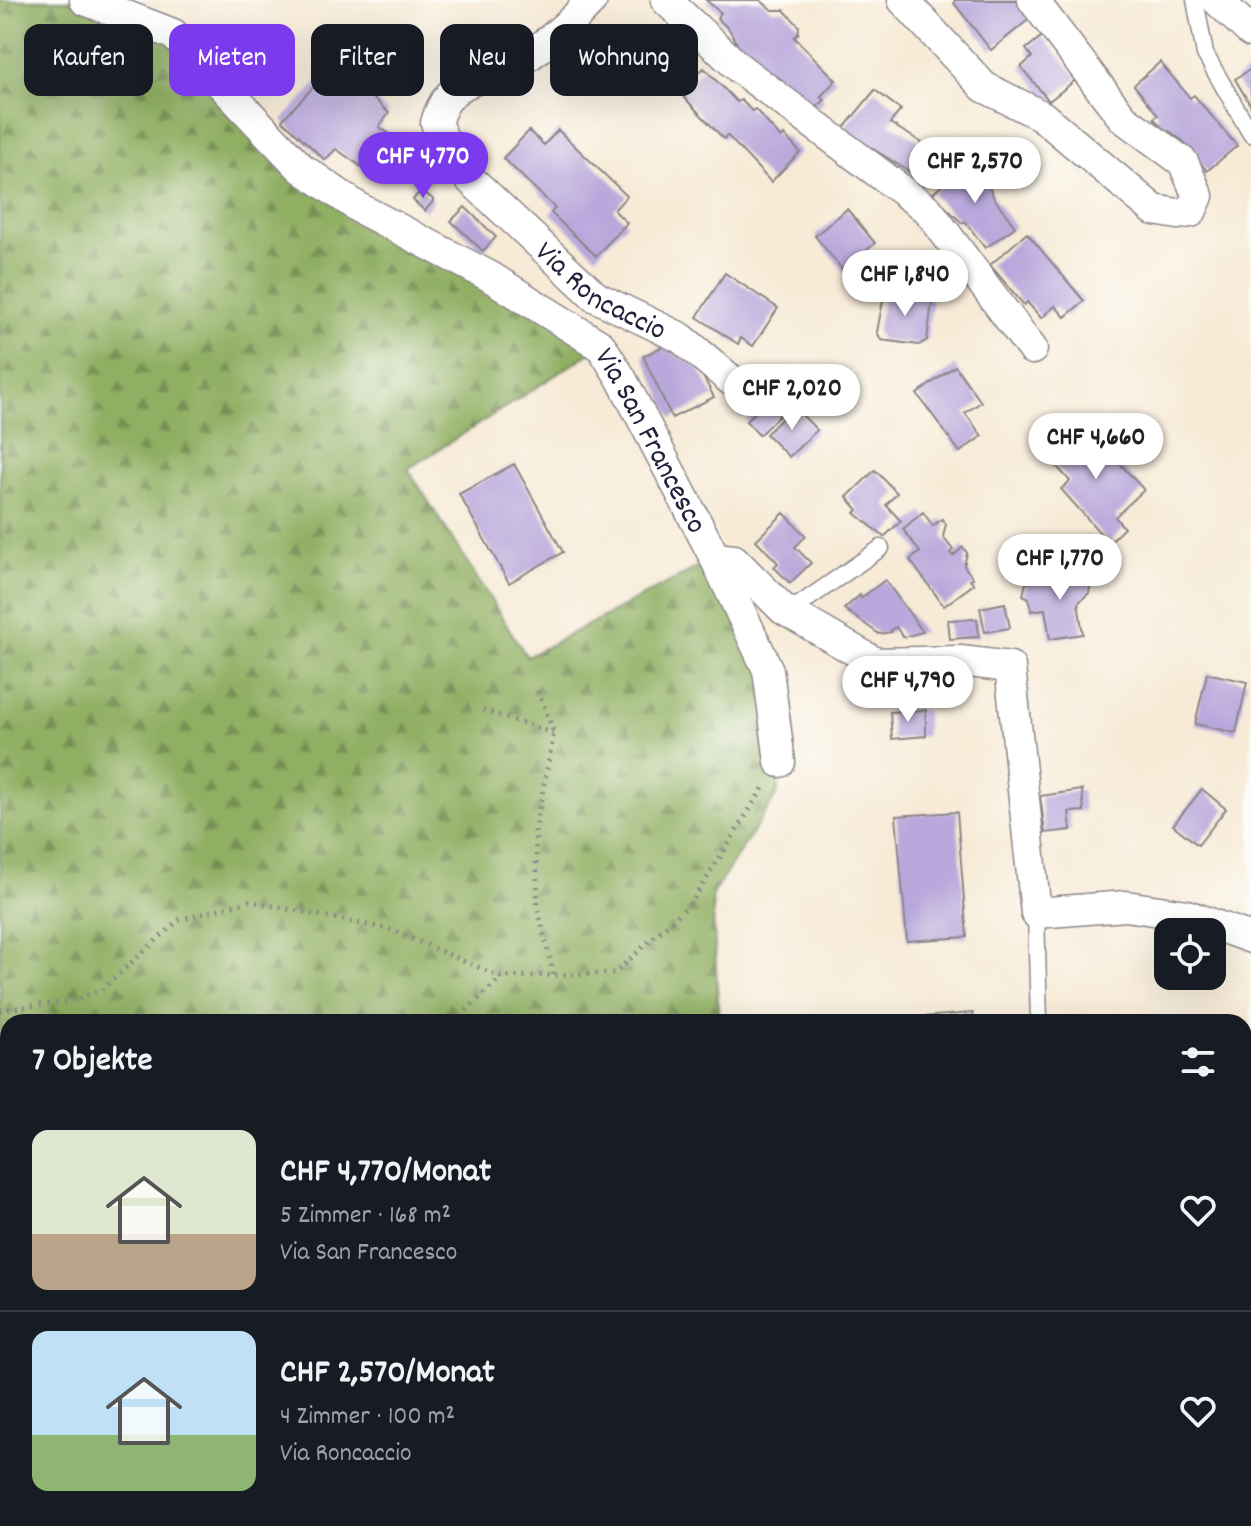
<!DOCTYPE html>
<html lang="de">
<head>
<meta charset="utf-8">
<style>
  body { margin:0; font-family:Dekko,sans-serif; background:#242831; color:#f1f3f6; height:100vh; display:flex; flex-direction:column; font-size:30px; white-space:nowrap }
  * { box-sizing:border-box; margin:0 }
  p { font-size:26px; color:#9ea1a6 }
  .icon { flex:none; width:44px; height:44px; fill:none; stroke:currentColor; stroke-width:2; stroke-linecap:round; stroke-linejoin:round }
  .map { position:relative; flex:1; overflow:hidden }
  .sheet { position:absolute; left:0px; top:1014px; width:1252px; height:512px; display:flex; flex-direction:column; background:#171b24; border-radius:24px 24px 0 0; box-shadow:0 8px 32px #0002 }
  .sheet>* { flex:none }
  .top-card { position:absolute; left:24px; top:24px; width:800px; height:72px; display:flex; gap:16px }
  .controls { position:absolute; left:1154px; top:918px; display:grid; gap:16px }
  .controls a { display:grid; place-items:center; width:72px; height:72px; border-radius:16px; background:#171b24; box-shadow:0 8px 32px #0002; font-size:40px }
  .price { position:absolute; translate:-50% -68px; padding:0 18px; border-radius:28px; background:#fff; color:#222; font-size:26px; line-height:52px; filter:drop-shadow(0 2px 4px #0008) }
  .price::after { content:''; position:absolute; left:50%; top:48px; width:24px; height:18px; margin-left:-12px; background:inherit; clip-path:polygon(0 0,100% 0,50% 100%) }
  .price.current { background:#7c3aed; color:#fff }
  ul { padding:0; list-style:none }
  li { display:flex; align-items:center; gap:24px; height:200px; padding:0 32px }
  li+li { border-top:2px solid #363941 }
  li span { display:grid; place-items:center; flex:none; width:224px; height:160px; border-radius:16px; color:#555 }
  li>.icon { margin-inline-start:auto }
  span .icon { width:96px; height:96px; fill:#fffc; stroke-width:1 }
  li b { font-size:34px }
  h2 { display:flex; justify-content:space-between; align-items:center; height:96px; padding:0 32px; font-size:34px }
  .tag { padding:0 28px; border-radius:16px; background:#171b24; box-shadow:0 8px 32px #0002; font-size:28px; line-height:72px }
  .tag.current { background:#7c3aed; color:#fff }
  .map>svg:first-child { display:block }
  .forest { fill:url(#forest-firs); stroke:#58684e; stroke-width:2 }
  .building { fill:#b9a8db }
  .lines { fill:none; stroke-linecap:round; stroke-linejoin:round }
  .service-casing { stroke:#8c8688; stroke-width:19 }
  .minor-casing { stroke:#8c8688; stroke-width:33 }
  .path { stroke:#8c8688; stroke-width:5; stroke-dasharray:2 6; stroke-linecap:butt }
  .service { stroke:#fff; stroke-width:16 }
  .minor { stroke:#fff; stroke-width:30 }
  .labels { text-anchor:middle; stroke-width:6; stroke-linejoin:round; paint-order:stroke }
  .street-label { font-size:30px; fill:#22223b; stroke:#fdfcf7 }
</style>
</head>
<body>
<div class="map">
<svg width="1251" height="1526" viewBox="0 0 1251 1526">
  <defs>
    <pattern id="forest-firs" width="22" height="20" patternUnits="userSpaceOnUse" patternTransform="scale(2)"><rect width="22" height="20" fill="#8faf62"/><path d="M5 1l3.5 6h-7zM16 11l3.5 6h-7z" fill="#748e52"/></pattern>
  </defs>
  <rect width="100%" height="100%" fill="#fdfcf7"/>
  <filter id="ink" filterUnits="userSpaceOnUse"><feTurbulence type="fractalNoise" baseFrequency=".0125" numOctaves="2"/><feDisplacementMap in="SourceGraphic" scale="16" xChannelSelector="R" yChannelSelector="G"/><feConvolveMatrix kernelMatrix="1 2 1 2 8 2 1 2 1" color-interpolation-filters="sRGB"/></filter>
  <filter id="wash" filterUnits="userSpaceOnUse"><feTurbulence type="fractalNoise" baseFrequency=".006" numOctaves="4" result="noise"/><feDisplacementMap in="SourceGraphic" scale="32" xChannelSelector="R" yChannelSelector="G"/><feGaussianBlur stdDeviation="1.8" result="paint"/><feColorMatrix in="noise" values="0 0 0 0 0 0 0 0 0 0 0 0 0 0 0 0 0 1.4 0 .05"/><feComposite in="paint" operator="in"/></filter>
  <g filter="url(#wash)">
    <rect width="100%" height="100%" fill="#f7ead6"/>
    <!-- forest -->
    <g class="forest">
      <path d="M0,0H85L173,34L301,168L601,346L408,469L527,657L715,558L768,670L780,762L778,793L712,895L719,1022H8V1518H835L838,1526H0Z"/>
      <path d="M1244,1242L1251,1244V1416L1244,1412Z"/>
    </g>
    <g id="blocks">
      <!-- building -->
      <g class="building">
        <path d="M706,0H760L772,10H784L799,26L798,34L794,37L836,80L820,97L825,100L811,112L778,77L774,81L747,62L729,29L717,18L721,13Z"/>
        <path d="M955,0H1020L1033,16L991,50L954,3Z"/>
        <path d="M1042,36L1078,78L1049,101L1021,67L1032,57L1026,49Z"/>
        <path d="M339,60L374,92L371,96L389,113L379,127L399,140L375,176L336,149L325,160L282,120Z"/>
        <path d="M1160,62L1190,98L1194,95L1237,146L1207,171L1184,142L1169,131L1166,133L1154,118L1158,115L1134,85Z"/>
        <path d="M704,68L737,102L741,100L752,111L755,109L781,138L784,135L800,152L771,182L727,135L724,139L679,92Z"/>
        <path d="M1251,69V106L1235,79Z"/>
        <path d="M875,90L901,110L890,123L937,152L921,179L870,147L868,149L843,129Z"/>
        <path d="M558,130L627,196L614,210L627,223L596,256L551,213L555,208L503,158L529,131L544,145Z"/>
        <path d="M965,165L985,178L994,198L1015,227L985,248L965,221L962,223L932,194Z"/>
        <path d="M421,190L434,200L425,211L413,200Z"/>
        <path d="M465,207L496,237L483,251L451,221Z"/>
        <path d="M847,209L875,243L859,257L870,270L854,284L815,236Z"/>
        <path d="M1027,233L1084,301L1065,317L1055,306L1041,318L1027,302L1024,305L990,265Z"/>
        <path d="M725,273L778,308L753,346L741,338L738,344L697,317Z"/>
        <path d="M890,289L929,296L932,303L927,340L919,345L881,340L877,332L884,295Z"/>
        <path d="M664,346L699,369L714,397L672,418L643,356Z"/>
        <path d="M955,366L981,402L965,413L982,436L960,452L917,394Z"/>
        <path d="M767,401L780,415L759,435L746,421Z"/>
        <path d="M794,407L817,430L789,457L766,434Z"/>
        <path d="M1082,422L1144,490L1115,517L1124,528L1109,543L1061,489L1070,481L1050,459L1064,446L1060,442Z"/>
        <path d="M514,464L563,552L509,583L459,494Z"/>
        <path d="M875,470L897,493L886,505L901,521L884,537L855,513L858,510L847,497Z"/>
        <path d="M923,512L933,526L942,519L946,524L943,537L953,550L950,552L953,556L963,547L967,553L964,566L973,578L970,579L974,584L944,606L910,560L920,552L903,529Z"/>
        <path d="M784,513L806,536L795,547L811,563L790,583L774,567L778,563L756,540Z"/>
        <path d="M1080,570L1086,573L1091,583L1089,593L1078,603L1083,634L1050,639L1045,609L1031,611L1029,598L1023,595L1026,583Z"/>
        <path d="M885,580L923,632L903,637L896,627L891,630L892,632L879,634L844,609L860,595L861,598Z"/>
        <path d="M1005,603L1010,628L985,632L980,608Z"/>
        <path d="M977,619L979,637L950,639L948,620Z"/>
        <path d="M1207,673L1247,682L1236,733L1195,724Z"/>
        <path d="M926,710V736L892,739L890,712Z"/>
        <path d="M1202,789L1226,809L1198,845L1173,825Z"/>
        <path d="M1082,790L1084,811L1069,812L1071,830L1045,833L1040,796Z"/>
        <path d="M957,812L967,937L907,941L896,816Z"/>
        <path d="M973,1013L974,1022H922L921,1017Z"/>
      </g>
    </g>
  </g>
  <g filter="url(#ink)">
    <use href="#blocks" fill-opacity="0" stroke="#8c8688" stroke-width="2"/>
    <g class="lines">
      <!-- service casing -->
      <g class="service-casing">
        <g id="service">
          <path d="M1195,0L1205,54L1251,134"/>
          <path d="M783,609L799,605L881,548"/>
          <path d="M1036,913L1039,1022"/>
        </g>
      </g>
      <!-- minor casing -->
      <g class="minor-casing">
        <g id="minor">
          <path id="s1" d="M85,0L173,34L301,168L359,208L489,276L601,346L621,378L715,558L768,670L780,762"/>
          <path id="s2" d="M592,0C571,23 548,43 521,61C486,83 450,72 436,123L447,147L470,179L596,297L681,338L731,380"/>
          <path d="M666,0L739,68L928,210L1032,349"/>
          <path d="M903,0L984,87L1042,116L1154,210L1178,214L1191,212L1198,196L1183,162L1123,118L1033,0"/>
          <path d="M1217,0L1251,32"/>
          <path d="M715,558L734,560L783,609L876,663L961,661L1010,667L1036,913L1126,906L1187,915L1251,938"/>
        </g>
      </g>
      <!-- path -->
      <g class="path">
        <path d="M538,691L554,733L535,830L538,909L554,977"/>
        <path d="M483,710L553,733"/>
        <path d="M0,1010L71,1001L101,990L179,920L249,901L392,930L501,977L615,973L691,903L765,785"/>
        <path d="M455,1022L501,977"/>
        <path d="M0,1155L8,1156"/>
        <path d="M0,1368H8"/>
        <path d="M1244,1381L1251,1389"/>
      </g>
      <!-- service -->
      <use href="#service" class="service"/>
      <!-- minor -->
      <use href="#minor" class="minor"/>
    </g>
  </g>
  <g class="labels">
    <!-- street labels -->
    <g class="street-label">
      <text dy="10" stroke="none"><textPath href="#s2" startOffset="444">Via Roncaccio</textPath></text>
      <text dy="10" stroke="none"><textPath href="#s1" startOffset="736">Via San Francesco</textPath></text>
    </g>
  </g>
</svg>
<div class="controls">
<a><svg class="icon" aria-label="locate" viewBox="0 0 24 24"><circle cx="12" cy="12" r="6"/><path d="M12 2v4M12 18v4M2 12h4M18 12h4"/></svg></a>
</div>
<b class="price current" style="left:423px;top:200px">CHF 4,770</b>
<b class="price" style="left:975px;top:205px">CHF 2,570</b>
<b class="price" style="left:905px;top:318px">CHF 1,840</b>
<b class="price" style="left:792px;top:432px">CHF 2,020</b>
<b class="price" style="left:1096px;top:481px">CHF 4,660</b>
<b class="price" style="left:1060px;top:602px">CHF 1,770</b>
<b class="price" style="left:908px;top:724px">CHF 4,790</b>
<div class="top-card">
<a class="tag">Kaufen</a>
<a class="tag current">Mieten</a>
<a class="tag">Filter</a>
<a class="tag">Neu</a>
<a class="tag">Wohnung</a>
</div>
<section class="sheet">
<h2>7 Objekte<svg class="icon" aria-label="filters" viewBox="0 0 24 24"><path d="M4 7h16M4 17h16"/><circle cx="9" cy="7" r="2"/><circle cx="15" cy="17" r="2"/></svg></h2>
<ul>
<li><span style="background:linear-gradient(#dfe7d0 65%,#b9a48a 0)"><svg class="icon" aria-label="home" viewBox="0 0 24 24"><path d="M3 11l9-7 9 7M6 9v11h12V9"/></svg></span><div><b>CHF 4,770/Monat</b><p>5 Zimmer · 168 m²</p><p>Via San Francesco</p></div><svg class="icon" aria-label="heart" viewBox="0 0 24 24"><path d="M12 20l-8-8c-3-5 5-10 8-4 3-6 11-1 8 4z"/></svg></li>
<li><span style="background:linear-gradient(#bfe0f5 65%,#8fb573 0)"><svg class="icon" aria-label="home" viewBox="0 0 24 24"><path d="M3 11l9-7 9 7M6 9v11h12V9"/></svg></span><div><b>CHF 2,570/Monat</b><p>4 Zimmer · 100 m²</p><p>Via Roncaccio</p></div><svg class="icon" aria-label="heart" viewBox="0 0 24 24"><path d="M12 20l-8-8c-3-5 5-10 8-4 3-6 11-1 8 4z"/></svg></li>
</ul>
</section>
</div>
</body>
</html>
